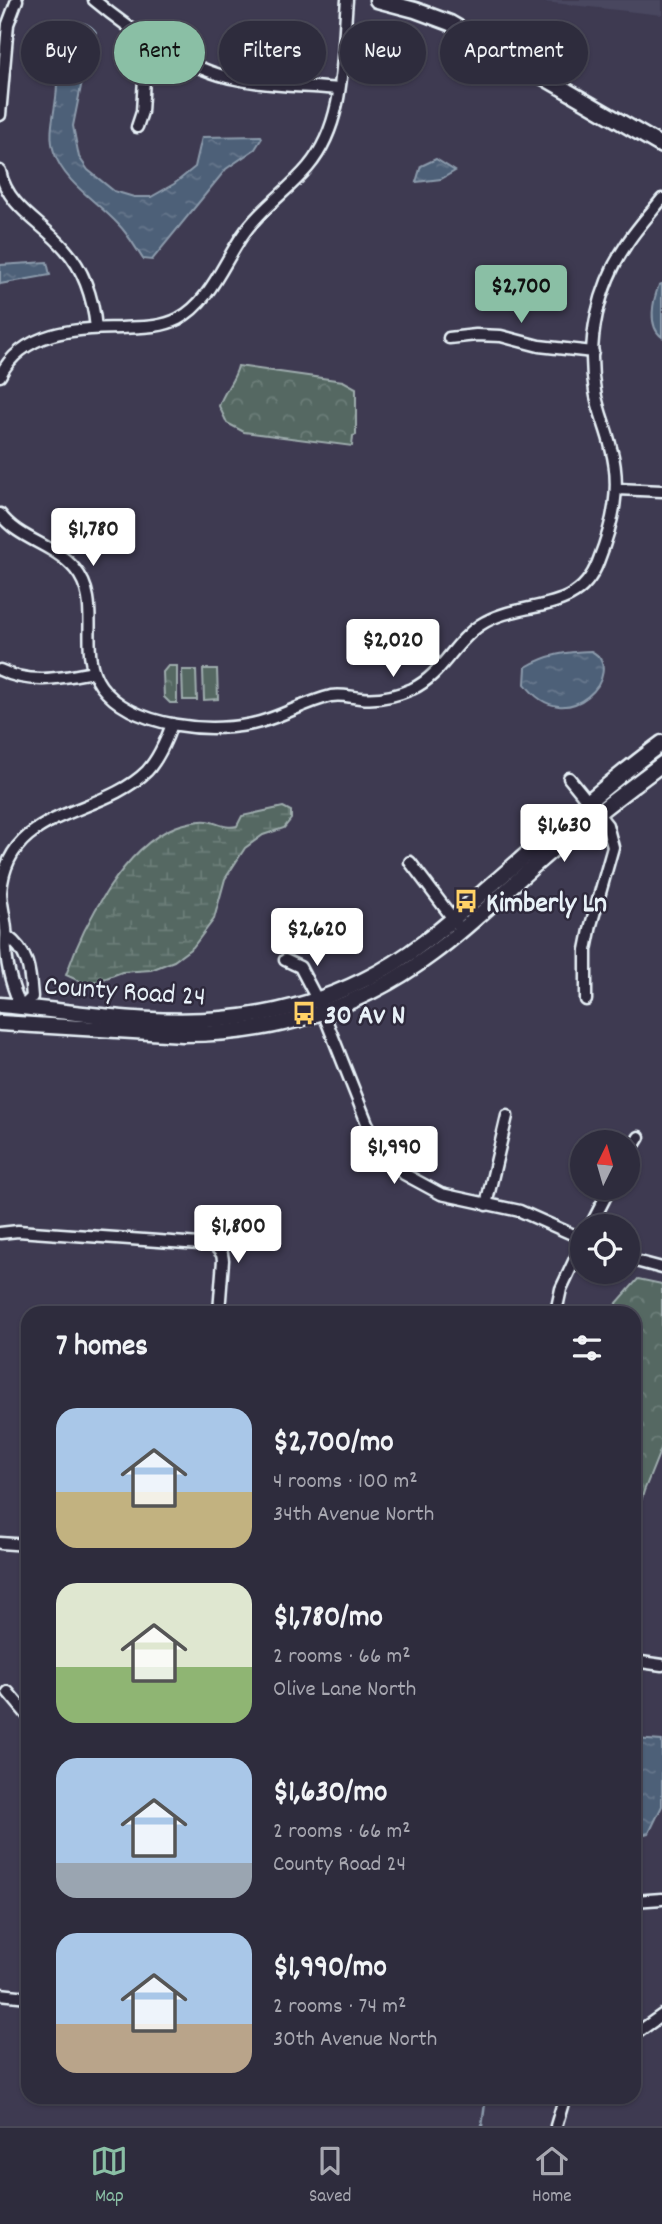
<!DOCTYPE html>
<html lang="en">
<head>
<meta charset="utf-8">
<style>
  body { margin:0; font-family:Dekko,sans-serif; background:#3a3848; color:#f1f3f6; height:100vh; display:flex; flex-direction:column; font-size:26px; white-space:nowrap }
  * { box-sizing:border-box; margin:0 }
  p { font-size:23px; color:#a7a7b0 }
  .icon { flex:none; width:38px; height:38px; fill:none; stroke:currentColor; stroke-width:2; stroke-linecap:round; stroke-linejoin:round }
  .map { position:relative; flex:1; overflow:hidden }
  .sheet { position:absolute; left:21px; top:1306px; width:620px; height:798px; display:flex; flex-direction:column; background:#2e2c3d; border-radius:21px; box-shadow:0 2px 5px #0004,0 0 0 2px #494857 }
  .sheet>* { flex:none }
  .guide { position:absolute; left:21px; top:21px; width:621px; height:63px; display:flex; gap:14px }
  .needle { width:46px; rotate:5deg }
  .tools { position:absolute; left:570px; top:1130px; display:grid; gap:14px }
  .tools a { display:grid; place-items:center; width:70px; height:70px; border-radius:50%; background:#2e2c3d; box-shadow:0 2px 5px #0004,0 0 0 2px #494857; font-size:35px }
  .price { position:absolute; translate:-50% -60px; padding:0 16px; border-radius:7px; background:#fff; color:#222; font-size:23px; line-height:46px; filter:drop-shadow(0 2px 4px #0008) }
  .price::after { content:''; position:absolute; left:50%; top:42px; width:21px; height:16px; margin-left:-10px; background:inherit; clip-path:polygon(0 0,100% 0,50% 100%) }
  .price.current { background:#8abfa5; color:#111 }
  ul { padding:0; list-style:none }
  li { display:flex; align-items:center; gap:21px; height:175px; padding:0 35px }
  li span { display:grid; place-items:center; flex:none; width:196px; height:140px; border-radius:21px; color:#555 }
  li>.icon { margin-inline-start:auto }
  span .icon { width:84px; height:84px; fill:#fffc; stroke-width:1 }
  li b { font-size:30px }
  h2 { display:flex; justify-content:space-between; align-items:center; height:84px; padding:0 35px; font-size:30px }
  .tag { padding:0 24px; border-radius:32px; background:#2e2c3d; box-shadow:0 2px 5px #0004,0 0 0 2px #494857; font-size:24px; line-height:63px }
  .tag.current { background:#8abfa5; color:#111 }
  .tabs { display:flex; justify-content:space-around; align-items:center; height:98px; border-top:2px solid #494857; background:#2e2c3d; font-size:19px; color:#a7a7b0 }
  .tabs a { display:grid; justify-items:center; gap:4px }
  .tabs .current { color:#8abfa5 }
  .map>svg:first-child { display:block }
  .built { fill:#48465f }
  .grass { fill:#546862; stroke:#9eacad; stroke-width:2 }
  .forest { fill:url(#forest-crowns); stroke:#9eacad; stroke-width:2 }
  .wetland { fill:url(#wetland-marsh); stroke:#9eacad; stroke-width:2 }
  .water { fill:url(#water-ripples); stroke:#8b9aab; stroke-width:2 }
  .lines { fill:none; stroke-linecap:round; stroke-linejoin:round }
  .stream { stroke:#8b9aab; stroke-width:2.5 }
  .street-casing { stroke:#e8f1f8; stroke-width:15 }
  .secondary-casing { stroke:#e8f1f8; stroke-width:19 }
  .street { stroke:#2f2a3d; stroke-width:10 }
  .secondary { stroke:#2f2a3d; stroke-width:14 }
  .labels { text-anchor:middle; stroke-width:5; stroke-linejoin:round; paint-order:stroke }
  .poi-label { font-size:28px; font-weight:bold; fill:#e8f1f8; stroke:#2f2a3d; text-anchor:start }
  .street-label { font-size:28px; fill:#e8f1f8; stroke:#2f2a3d }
</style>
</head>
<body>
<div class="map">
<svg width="662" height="2126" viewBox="0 0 662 2126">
  <defs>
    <pattern id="forest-crowns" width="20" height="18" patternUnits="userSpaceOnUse" patternTransform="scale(1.75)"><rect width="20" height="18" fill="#546862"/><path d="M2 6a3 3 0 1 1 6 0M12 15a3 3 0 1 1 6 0" fill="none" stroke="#6d7e79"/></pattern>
    <pattern id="wetland-marsh" width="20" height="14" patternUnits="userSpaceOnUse" patternTransform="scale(1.75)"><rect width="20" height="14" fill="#546862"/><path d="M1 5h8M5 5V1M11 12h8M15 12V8" fill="none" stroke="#6d7e79"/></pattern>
    <pattern id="water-ripples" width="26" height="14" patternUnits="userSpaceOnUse" patternTransform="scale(1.75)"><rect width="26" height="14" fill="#4d6078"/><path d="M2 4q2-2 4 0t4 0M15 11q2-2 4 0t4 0" fill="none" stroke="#67778c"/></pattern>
  </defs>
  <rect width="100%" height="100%" fill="#3e3a51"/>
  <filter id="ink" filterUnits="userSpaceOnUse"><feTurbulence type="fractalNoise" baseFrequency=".0143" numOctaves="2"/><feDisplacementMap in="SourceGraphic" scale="14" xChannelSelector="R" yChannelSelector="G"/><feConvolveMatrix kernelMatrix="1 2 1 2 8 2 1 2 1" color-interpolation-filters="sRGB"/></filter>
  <g filter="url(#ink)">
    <!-- built -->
    <path class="built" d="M526,0H662V15Z"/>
    <!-- grass -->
    <g class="grass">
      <path d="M203,669H217L218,699L204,700Z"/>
      <path d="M182,670H196L197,700H183Z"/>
    </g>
    <!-- forest -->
    <g class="forest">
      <path d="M238,366L343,381L356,388V435L353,436L352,446L244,432L227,423L219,406C224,391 235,380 238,366Z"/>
      <path d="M168,666H177V703H170L164,697L163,672Z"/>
      <path d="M638,1279L662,1284V1446L644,1491L634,1524V1312H609Z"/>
    </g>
    <!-- wetland -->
    <path class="wetland" d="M283,807L291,811V819L284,828L263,835L245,848L225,879L214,919L193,947L174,961L151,970L122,972L88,985L66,975C83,925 124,847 175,827C183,824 198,820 207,821C218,823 226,829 237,826L242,816Z"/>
    <!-- water -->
    <g class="water">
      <path d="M73,22C83,22 90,24 96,32L84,71L73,126L79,157L88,170L114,191L134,197H151L174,184L195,167L202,137L261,136L262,138L255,149L226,169L152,260L143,259C135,247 128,234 118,224C97,201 64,183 54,152C44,122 67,91 51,62Z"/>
      <path d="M436,159L455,171L441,179L416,182L421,166Z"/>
      <path d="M47,262L50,275L0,284V265Z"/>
      <path d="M662,284V337C647,326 653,300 659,285Z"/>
      <path d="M591,651C629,670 567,742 525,684L526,667C548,654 566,652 591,651Z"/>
      <path d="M634,1739L662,1741V1806L649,1833L634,1836Z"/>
    </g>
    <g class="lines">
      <!-- stream -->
      <path class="stream" d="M482,2126L486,2096"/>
      <!-- street casing -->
      <g class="street-casing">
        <g id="street">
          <path d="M94,0C131,31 188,70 236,79C269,86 305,86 339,89"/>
          <path d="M0,115L8,24L17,0"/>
          <path d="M137,127L142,112L144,78L156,44"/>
          <path d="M0,171C8,208 42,222 65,249C85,271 93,298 96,328"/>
          <path d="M449,338L476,335L501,336L539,346L593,352"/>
          <path d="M0,376C22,331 76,328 121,328C140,327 160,328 178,319C209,303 223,264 242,236C260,209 287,192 308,167C346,122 342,56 347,0"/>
          <path d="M617,489L662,491"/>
          <path d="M0,514C19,540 54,544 75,569C104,603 76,651 101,686C132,728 214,735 260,722C285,715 306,702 331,696C342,694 350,697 360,698C378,700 396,696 412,689C442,675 453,643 480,625C521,598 577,618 598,562C613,524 622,488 611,448C607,429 598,411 595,391C586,341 598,287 626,245C636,229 650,214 662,199"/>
          <path d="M0,670C31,685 61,678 93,672"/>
          <path d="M569,778L607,825L613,847L591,925L586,950V1000"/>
          <path d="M410,862L457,924"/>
          <path d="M7,936C29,952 30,971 32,997L22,1007"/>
          <path d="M285,960L300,967L321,1007L367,1123L377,1142L404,1174L441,1194L520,1211L583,1239"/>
          <path d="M22,1007C13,992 7,968 6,950C5,943 7,936 6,929C5,917 1,903 1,892C7,807 100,818 147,771C159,758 166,741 172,724"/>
          <path d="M628,1155L639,1137"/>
          <path d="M486,1205L507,1116"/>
          <path d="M590,1227L610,1188"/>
          <path d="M0,1233L18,1231L214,1245L222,1254L223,1260L219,1312"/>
          <path d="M628,1259L662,1268"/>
          <path d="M556,1312L561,1289L583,1242"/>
          <path d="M0,1543L28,1545"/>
          <path d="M634,1661L662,1665"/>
          <path d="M8,1692L28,1716"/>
          <path d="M634,1901L662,1899"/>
          <path d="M0,1994L28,1997"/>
          <path d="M634,2035L662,2015"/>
          <path d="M556,2126L565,2096"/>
        </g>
      </g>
      <!-- secondary casing -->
      <g class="secondary-casing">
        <g id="secondary">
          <path d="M377,0L415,10L450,23L662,146"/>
          <path d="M0,1005C73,1011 148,1026 222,1019C271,1015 320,1002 364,980C414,956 454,918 495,882C550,834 604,786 662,743"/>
          <path d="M0,1023L183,1034C274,1034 359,1009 432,954C469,927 502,894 537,863C577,828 619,796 662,764"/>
        </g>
      </g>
      <!-- street -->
      <use href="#street" class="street"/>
      <!-- secondary -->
      <use href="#secondary" class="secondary"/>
    </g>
  </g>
  <!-- icons -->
  <defs>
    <g id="bus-bare" transform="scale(1.89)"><path d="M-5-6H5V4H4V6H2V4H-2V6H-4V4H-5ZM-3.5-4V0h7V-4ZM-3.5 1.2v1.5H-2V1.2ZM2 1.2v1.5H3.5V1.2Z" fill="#ffd166" stroke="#2f2a3d" stroke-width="2.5" paint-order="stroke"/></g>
  </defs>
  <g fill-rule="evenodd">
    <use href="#bus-bare" x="466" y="901"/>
    <use href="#bus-bare" x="304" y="1013"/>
  </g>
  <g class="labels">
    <!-- poi labels -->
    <g class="poi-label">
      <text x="486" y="911">Kimberly Ln</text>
      <text x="324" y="1023">30 Av N</text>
    </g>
    <!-- street labels -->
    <g class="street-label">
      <text transform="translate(125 989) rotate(4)" y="10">County Road 24</text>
    </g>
  </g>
</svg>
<div class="tools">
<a><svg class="needle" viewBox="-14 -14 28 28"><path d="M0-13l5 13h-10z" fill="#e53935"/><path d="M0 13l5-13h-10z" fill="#a7a7b0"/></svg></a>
<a><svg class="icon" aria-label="locate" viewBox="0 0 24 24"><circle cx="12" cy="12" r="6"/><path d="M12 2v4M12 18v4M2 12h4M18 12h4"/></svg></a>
</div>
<b class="price current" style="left:521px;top:325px">$2,700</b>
<b class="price" style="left:93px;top:568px">$1,780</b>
<b class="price" style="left:393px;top:679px">$2,020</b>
<b class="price" style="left:564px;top:864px">$1,630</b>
<b class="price" style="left:317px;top:968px">$2,620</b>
<b class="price" style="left:394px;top:1186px">$1,990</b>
<b class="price" style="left:238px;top:1265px">$1,800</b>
<div class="guide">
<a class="tag">Buy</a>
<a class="tag current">Rent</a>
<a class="tag">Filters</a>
<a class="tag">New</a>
<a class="tag">Apartment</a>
</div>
<section class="sheet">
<h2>7 homes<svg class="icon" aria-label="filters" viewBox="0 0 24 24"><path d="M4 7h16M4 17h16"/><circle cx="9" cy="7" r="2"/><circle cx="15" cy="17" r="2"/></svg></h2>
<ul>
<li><span style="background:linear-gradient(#a9c7e8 60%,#c2b280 0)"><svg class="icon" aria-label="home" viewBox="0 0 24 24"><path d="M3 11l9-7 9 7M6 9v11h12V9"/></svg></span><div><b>$2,700/mo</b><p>4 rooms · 100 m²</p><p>34th Avenue North</p></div></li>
<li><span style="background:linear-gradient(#dfe7d0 60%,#8fb573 0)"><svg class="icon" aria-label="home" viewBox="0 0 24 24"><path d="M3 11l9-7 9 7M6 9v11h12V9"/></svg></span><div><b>$1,780/mo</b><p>2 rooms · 66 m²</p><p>Olive Lane North</p></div></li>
<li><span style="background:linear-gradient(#a9c7e8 75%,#9aa5b1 0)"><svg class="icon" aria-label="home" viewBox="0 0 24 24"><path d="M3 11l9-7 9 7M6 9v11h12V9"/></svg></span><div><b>$1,630/mo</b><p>2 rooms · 66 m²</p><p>County Road 24</p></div></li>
<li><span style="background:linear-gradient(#a9c7e8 65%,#b9a48a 0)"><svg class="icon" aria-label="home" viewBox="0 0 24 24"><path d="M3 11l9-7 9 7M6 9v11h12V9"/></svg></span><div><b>$1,990/mo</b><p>2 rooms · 74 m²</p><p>30th Avenue North</p></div></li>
</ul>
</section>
</div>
<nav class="tabs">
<a class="current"><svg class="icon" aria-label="map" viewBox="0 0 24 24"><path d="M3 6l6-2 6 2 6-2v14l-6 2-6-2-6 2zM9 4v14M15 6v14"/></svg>Map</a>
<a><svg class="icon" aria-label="saved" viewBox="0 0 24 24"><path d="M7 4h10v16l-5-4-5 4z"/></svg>Saved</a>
<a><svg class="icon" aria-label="home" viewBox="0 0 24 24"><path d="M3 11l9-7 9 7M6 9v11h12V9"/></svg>Home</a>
</nav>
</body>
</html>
